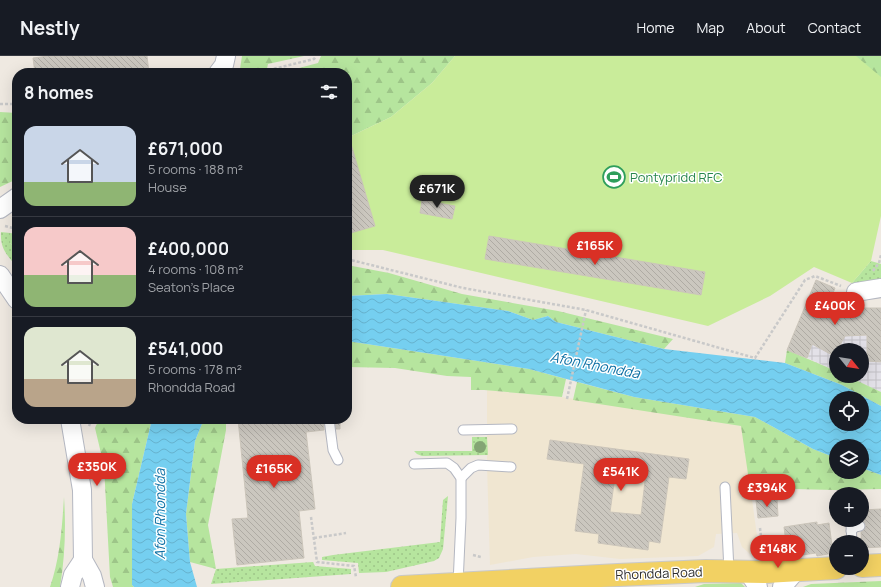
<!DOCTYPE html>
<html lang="en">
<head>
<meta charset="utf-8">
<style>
  body { margin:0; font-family:Manrope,sans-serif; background:#20242c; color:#f1f3f6; height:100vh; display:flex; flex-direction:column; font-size:15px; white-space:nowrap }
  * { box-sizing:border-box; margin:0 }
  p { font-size:13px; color:#9ea1a6 }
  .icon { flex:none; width:22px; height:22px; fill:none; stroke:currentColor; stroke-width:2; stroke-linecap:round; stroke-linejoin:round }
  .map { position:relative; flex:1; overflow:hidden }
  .side { position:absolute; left:12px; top:12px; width:340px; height:356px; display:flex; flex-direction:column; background:#171b24; border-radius:16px; box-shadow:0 4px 16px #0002 }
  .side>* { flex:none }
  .needle { width:26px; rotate:120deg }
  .tools { position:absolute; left:829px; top:287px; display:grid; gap:8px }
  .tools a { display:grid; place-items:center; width:40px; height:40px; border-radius:50%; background:#171b24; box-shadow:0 4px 16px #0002; font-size:20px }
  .price { position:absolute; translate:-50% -34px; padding:0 9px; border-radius:14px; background:#d93025; color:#fff; font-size:13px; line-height:26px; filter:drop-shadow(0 1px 2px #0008) }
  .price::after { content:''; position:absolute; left:50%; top:24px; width:12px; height:9px; margin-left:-6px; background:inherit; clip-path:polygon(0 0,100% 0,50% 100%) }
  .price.selected { background:#222; color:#fff }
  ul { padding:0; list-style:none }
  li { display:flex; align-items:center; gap:12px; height:100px; padding:0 12px }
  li+li { border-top:1px solid #363941 }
  li span { display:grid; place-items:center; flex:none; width:112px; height:80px; border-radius:12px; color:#555 }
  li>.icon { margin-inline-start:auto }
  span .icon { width:48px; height:48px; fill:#fffc; stroke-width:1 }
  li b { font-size:17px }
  h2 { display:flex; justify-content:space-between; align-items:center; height:48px; padding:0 12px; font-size:17px }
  header { display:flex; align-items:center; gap:24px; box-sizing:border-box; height:56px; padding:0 20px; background:#171b24; border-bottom:1px solid #363941 }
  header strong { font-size:19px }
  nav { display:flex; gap:22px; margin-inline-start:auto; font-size:14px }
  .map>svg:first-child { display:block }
  .industrial { fill:url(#industrial-grid) }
  .education { fill:#f0e6d1 }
  .grass { fill:url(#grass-dots) }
  .forest { fill:url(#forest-firs) }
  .pitch { fill:#c9ec9a }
  .water { fill:url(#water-waves); fill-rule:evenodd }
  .building { fill:url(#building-back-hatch); stroke:#cbc5ba; fill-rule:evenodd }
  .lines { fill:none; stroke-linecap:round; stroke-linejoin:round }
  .service-casing { stroke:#b4b7c1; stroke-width:11 }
  .minor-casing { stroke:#b4b7c1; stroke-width:20 }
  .primary-casing { stroke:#c9c9c9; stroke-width:24 }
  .path { stroke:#c9c9c9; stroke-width:2.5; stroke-dasharray:3 2; stroke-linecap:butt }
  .service { stroke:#fff; stroke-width:9 }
  .minor { stroke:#fff; stroke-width:18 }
  .primary { stroke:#f2d163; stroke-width:22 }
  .tree { fill:#84a574 }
  .labels { text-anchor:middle; stroke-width:3; stroke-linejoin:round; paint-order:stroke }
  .leisure-label { font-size:13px; fill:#27864d; stroke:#fff; text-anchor:start }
  .street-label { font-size:13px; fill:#2e2e2e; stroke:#fff }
  .water-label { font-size:14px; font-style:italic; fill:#0d6fa3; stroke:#fff }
</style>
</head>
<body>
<header>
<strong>Nestly</strong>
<nav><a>Home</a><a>Map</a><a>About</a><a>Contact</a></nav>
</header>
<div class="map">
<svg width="881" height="531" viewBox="0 0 881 531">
  <defs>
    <pattern id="industrial-grid" width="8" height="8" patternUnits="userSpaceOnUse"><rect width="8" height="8" fill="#e3e1e8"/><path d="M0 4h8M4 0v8" fill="none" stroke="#c3c1c7"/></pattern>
    <pattern id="grass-dots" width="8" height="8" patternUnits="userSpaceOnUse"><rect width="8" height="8" fill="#b6e59e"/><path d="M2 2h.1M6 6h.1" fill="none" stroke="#9dc588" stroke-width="1.8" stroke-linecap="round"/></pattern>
    <pattern id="forest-firs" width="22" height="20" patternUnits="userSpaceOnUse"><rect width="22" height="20" fill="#b6e59e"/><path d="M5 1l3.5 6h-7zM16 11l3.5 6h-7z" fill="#9dc588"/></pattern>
    <pattern id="water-waves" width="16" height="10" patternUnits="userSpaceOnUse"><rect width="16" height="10" fill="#75cff0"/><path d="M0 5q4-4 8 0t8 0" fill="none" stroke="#66b2ce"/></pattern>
    <pattern id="building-back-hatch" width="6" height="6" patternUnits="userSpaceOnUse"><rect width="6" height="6" fill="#cbc7bf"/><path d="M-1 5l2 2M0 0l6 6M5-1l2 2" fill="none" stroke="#afaba4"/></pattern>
  </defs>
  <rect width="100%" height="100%" fill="#efe9e1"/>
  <!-- industrial -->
  <path class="industrial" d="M818,273L836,280L881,279V336L847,320H862V294H836V315L807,302Z"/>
  <!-- education -->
  <path class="education" d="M487,334L562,341L742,370L760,502L750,498L742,491L737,477L716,478L714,491L698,500L620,503L576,498L533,501L490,509L487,409Z"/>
  <!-- grass -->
  <g class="grass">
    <path d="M1,176L10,177V187L17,193V211C7,199 0,193 1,176Z"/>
    <path d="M871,205L881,208V225L852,227Z"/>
    <path d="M472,381H487L488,399L422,400L417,398L414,395H472Z"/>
    <path d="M448,440L443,493L439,502L434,505L386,516L359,517L358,507L322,504V501L333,499L440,486L443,444Z"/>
    <path d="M313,506L315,510L351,513V518L211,528L216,513Z"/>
  </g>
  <!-- forest -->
  <g class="forest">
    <path d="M242,0H304L268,8L266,17H238L240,13Z"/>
    <path d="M321,0H455L432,27L391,61L347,82V17H280L318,7Z"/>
    <path d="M838,0H881V54Z"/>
    <path d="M0,56L17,57V123L0,131Z"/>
    <path d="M10,177L17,178V193L10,187Z"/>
    <path d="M347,209L389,217L462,238L558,255L673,283L664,293L556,266L548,260L533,264L508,255L387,238L347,240Z"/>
    <path d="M347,285L529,313L566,323L562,341L484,334H471V321L447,320L395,312L347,311Z"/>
    <path d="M787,294L836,315V320H847L881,336V350L842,329L785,307Z"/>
    <path d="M577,326L634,341L755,361L813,393L836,402V416H862V412L881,419V433L835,434L750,432L741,370L573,344Z"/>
    <path d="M99,363H152L132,448V529L134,531H113L110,521L104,410L95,372Z"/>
    <path d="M204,363H226V374L208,469L216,513L190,506L186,458L195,385Z"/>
    <path d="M64,441C66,471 65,501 60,531H50C60,502 62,472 64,441Z"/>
    <path d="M881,525V531H803L811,528Z"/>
    <path d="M741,527L745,531H695L704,528Z"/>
  </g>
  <!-- pitch -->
  <path class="pitch" d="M455,0H856L881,21V160L871,205L852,227L814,211L770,240L708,270L383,194H347V82L391,61L432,27Z"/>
  <!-- water -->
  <g class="water">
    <path d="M387,238L508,255L533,264L548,260L556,266L664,293L785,307L842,329L881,350V419L862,412V390H836V402L813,393L755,361L634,341L529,313L347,285V240ZM836,342H862V368H836Z"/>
    <path d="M152,363H204L195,385L186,458L190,506L197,531H134L132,529V448Z"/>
  </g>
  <!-- building -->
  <g class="building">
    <path d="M48,0H147L149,17H35L33,2Z"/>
    <path d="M351,88L375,170L347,178V89Z"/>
    <path d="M422,144L455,150L452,163L420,157Z"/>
    <path d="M489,180L705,216L701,239L485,203Z"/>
    <path d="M816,224L835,232L827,252H881V306L867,305V279L845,280L834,300L812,288L807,302L787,294Z"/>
    <path d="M238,363H323L324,374L306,376L315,453L299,455L304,502L237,509L232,463L248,462Z"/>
    <path d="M335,363H340V373H336Z"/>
    <path d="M550,384L689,403L686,423L669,421L660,487L649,485L648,494L598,487L599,478L575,475L584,408L547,403ZM616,414L646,417L641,459L610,456Z"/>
    <path d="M777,442L778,460L758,462L756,444Z"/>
    <path d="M881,453V491L862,492L861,476L864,474L866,469L864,466L860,464H862V454Z"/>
    <path d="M817,466V469L829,467L833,497L817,500L816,497L788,501L784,471Z"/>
  </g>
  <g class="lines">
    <!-- service casing -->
    <g class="service-casing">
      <g id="service">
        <path d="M329,363L333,394L338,404"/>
        <path d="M463,374L512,373"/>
        <path d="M414,408L447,407L454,412L461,422V462L458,528"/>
        <path d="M461,422L471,412L478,409L511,411"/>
        <path d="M725,431L729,515"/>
        <path d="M851,475L855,471L860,470"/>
        <path d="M852,486L851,469L853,464"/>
      </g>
    </g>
    <!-- minor casing -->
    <g class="minor-casing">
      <g id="minor">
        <path d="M218,17L224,9L226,0"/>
        <path d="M0,153L17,141"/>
        <path d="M0,219L17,244"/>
        <path d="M856,236L881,232"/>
        <path d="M70,363L82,434L83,504L92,520L95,531"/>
        <path d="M748,516L758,531"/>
        <path d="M70,531L73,519L83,504"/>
        <path d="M782,531L796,515"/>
      </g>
    </g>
    <!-- primary casing -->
    <g class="primary-casing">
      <g id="primary">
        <path d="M862,510L881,509"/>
        <path d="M402,531L618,519L706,515L765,516L836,512"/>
      </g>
    </g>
    <!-- path -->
    <g class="path">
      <path d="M272,17L273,13L314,3L316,0"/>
      <path d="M0,48H17"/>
      <path d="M5,170L17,173"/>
      <path d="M347,203L463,232L586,254L755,302L805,224L815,220L841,230"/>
      <path d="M873,215L879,207L881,199"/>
      <path d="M567,343L586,254"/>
      <path d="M89,370L92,363"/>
      <path d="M311,461L317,506L354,510L356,521"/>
      <path d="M760,472L763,497"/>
      <path d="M314,482L346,477"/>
      <path d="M473,499L481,501"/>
    </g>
    <!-- service -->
    <use href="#service" class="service"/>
    <!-- minor -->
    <use href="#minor" class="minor"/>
    <!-- primary -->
    <use href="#primary" class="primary"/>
  </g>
  <!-- trees -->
  <circle class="tree" cx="480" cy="391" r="6"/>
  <!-- icons -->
  <defs>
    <g id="stadium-ring" transform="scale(1.15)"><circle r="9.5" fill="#fff" stroke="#2e9e5b" stroke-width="1.5"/><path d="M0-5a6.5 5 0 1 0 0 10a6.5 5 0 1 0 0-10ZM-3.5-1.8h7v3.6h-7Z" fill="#2e9e5b"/></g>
  </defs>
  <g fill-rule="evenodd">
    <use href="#stadium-ring" x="614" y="121"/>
  </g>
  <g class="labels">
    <!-- leisure labels -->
    <g class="leisure-label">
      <text x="630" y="126">Pontypridd RFC</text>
    </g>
    <!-- street labels -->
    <g class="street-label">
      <text transform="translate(659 517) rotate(-2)" y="5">Rhondda Road</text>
    </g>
    <!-- water labels -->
    <g class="water-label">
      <text transform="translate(595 309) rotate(11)" y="5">Afon Rhondda</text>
      <text transform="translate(160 458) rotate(-90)" y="5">Afon Rhondda</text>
    </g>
  </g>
</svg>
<div class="tools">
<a><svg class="needle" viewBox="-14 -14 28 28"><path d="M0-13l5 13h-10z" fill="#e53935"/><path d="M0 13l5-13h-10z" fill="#9ea1a6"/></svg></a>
<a><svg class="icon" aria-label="locate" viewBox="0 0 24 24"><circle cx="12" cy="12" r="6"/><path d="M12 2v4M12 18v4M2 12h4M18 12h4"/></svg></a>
<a><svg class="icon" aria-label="layers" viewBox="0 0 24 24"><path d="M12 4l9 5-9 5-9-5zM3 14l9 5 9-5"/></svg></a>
<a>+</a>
<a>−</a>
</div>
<b class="price selected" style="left:437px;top:153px">£671K</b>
<b class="price" style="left:595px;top:210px">£165K</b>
<b class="price" style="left:835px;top:270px">£400K</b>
<b class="price" style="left:97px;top:431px">£350K</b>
<b class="price" style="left:274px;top:433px">£165K</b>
<b class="price" style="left:621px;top:436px">£541K</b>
<b class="price" style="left:767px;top:452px">£394K</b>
<b class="price" style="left:778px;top:513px">£148K</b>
<section class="side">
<h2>8 homes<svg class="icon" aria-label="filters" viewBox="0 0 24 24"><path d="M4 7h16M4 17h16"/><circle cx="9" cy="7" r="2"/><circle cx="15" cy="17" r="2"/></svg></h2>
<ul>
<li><span style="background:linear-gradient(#c9d6e8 70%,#8fb573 0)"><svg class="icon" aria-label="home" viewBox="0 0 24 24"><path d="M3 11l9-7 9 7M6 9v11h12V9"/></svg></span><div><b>£671,000</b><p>5 rooms · 188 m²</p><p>House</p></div></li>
<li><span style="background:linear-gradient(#f6c9c9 60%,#8fb573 0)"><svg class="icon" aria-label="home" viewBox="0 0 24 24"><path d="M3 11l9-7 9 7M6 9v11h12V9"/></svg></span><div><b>£400,000</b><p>4 rooms · 108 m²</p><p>Seaton's Place</p></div></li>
<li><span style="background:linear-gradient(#dfe7d0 65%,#b9a48a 0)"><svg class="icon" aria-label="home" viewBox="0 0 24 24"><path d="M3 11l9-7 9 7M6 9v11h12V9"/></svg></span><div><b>£541,000</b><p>5 rooms · 178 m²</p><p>Rhondda Road</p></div></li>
</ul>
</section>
</div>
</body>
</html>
